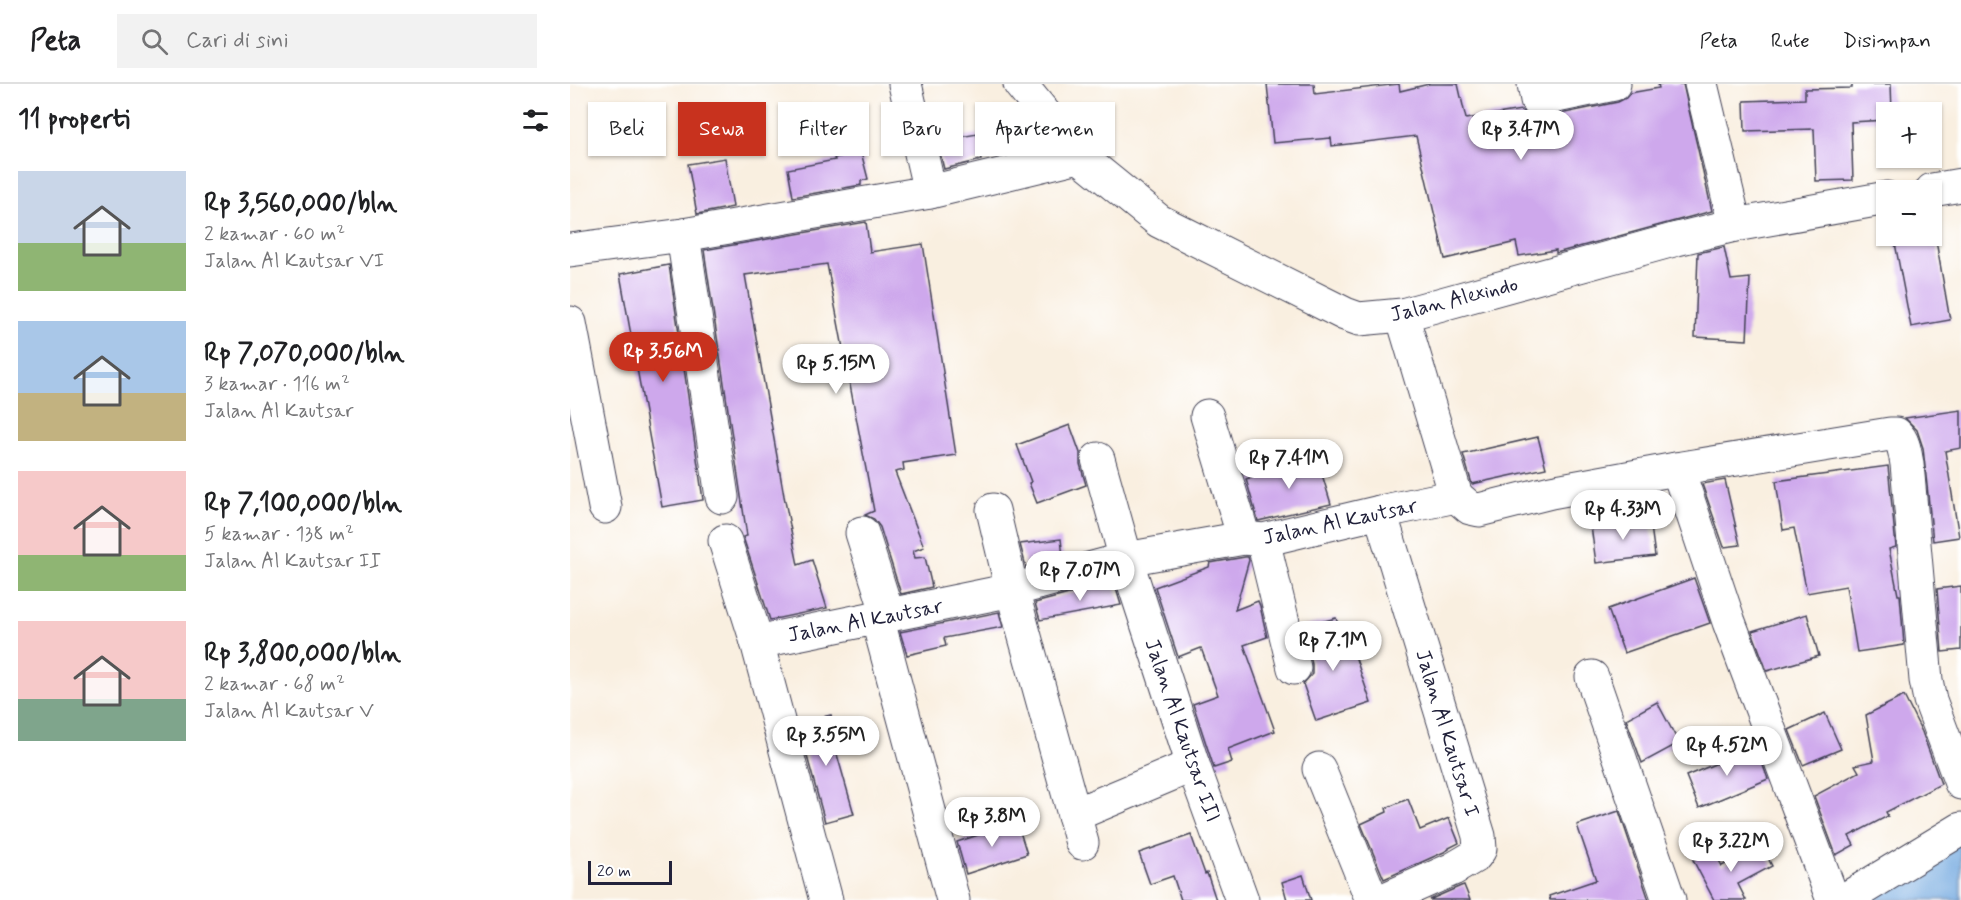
<!DOCTYPE html>
<html lang="id">
<head>
<meta charset="utf-8">
<style>
  body { margin:0; font-family:Mynerve,sans-serif; background:#f2f2f2; color:#202124; height:100vh; display:flex; flex-direction:column; font-size:22px; white-space:nowrap }
  * { box-sizing:border-box; margin:0 }
  p { font-size:20px; color:#757577 }
  .icon { flex:none; width:33px; height:33px; fill:none; stroke:currentColor; stroke-width:2; stroke-linecap:round; stroke-linejoin:round }
  .map { position:relative; flex:1; overflow:hidden }
  .panel { display:flex; flex-direction:column; background:#fff; width:570px }
  .panel>* { flex:none }
  .hud { position:absolute; left:18px; top:18px; width:570px; height:54px; display:flex; gap:12px }
  .controls { position:absolute; left:1306px; top:18px; display:grid; gap:12px }
  .controls a { display:grid; place-items:center; width:66px; height:66px; border-radius:0px; background:#fff; box-shadow:0 2px 4px #0004; font-size:30px }
  .scale { position:absolute; left:18px; bottom:15px; width:84px; box-sizing:border-box; padding-left:6px; border:3px solid #22223b; border-top:0; font-size:16px; line-height:21px; white-space:nowrap; color:#22223b; -webkit-text-stroke:4px #fff; paint-order:stroke }
  .price { position:absolute; translate:-50% -51px; padding:0 14px; border-radius:21px; background:#fff; color:#222; font-size:20px; line-height:39px; filter:drop-shadow(0 2px 3px #0008) }
  .price::after { content:''; position:absolute; left:50%; top:36px; width:18px; height:14px; margin-left:-9px; background:inherit; clip-path:polygon(0 0,100% 0,50% 100%) }
  .price.active { background:#c8321e; color:#fff }
  ul { padding:0; list-style:none }
  li { display:flex; align-items:center; gap:18px; height:150px; padding:0 18px }
  li span { display:grid; place-items:center; flex:none; width:168px; height:120px; border-radius:0px; color:#555 }
  li>.icon { margin-inline-start:auto }
  span .icon { width:72px; height:72px; fill:#fffc; stroke-width:1 }
  li b { font-size:26px }
  h2 { display:flex; justify-content:space-between; align-items:center; height:72px; padding:0 18px; font-size:26px }
  .chip { padding:0 21px; border-radius:0px; background:#fff; box-shadow:0 2px 4px #0004; font-size:21px; line-height:54px }
  .chip.active { background:#c8321e; color:#fff }
  header { display:flex; align-items:center; gap:36px; box-sizing:border-box; height:84px; padding:0 30px; background:#fff; border-bottom:2px solid #e0e0e0 }
  header strong { font-size:28px }
  nav { display:flex; gap:33px; margin-inline-start:auto; font-size:21px }
  .search { width:420px; height:54px; background:#f2f2f2; display:flex; align-items:center; gap:15px; box-sizing:border-box; padding:0 21px; border-radius:0px; color:#757577; font-size:22px }
  main { display:flex; flex:1; min-height:0 }
  .map>svg:first-child { display:block }
  .water { fill:#71a7df; stroke:#4a648d; stroke-width:1.5 }
  .building { fill:#cea8ec }
  .lines { fill:none; stroke-linecap:round; stroke-linejoin:round }
  .minor-casing { stroke:#424154; stroke-width:35 }
  .minor { stroke:#fff; stroke-width:33 }
  .labels { text-anchor:middle; stroke-width:6; stroke-linejoin:round; paint-order:stroke }
  .street-label { font-size:21px; fill:#22223b; stroke:#fff }
</style>
</head>
<body>
<header>
<strong>Peta</strong>
<div class="search"><svg class="icon" aria-label="search" viewBox="0 0 24 24"><circle cx="10" cy="10" r="6"/><path d="M15 15l6 6"/></svg>Cari di sini</div>
<nav><a>Peta</a><a>Rute</a><a>Disimpan</a></nav>
</header>
<main>
<section class="panel">
<h2>11 properti<svg class="icon" aria-label="filters" viewBox="0 0 24 24"><path d="M4 7h16M4 17h16"/><circle cx="9" cy="7" r="2"/><circle cx="15" cy="17" r="2"/></svg></h2>
<ul>
<li><span style="background:linear-gradient(#c9d6e8 60%,#8fb573 0)"><svg class="icon" aria-label="home" viewBox="0 0 24 24"><path d="M3 11l9-7 9 7M6 9v11h12V9"/></svg></span><div><b>Rp 3,560,000/bln</b><p>2 kamar · 60 m²</p><p>Jalan Al Kautsar VI</p></div></li>
<li><span style="background:linear-gradient(#a9c7e8 60%,#c2b280 0)"><svg class="icon" aria-label="home" viewBox="0 0 24 24"><path d="M3 11l9-7 9 7M6 9v11h12V9"/></svg></span><div><b>Rp 7,070,000/bln</b><p>3 kamar · 116 m²</p><p>Jalan Al Kautsar</p></div></li>
<li><span style="background:linear-gradient(#f6c9c9 70%,#8fb573 0)"><svg class="icon" aria-label="home" viewBox="0 0 24 24"><path d="M3 11l9-7 9 7M6 9v11h12V9"/></svg></span><div><b>Rp 7,100,000/bln</b><p>5 kamar · 138 m²</p><p>Jalan Al Kautsar II</p></div></li>
<li><span style="background:linear-gradient(#f6c9c9 65%,#7fa58c 0)"><svg class="icon" aria-label="home" viewBox="0 0 24 24"><path d="M3 11l9-7 9 7M6 9v11h12V9"/></svg></span><div><b>Rp 3,800,000/bln</b><p>2 kamar · 68 m²</p><p>Jalan Al Kautsar V</p></div></li>
</ul>
</section>
<div class="map">
<svg width="1391" height="816" viewBox="0 0 1391 816">
  <rect width="100%" height="100%" fill="#fff"/>
  <filter id="ink" filterUnits="userSpaceOnUse"><feTurbulence type="fractalNoise" baseFrequency=".0167" numOctaves="2"/><feDisplacementMap in="SourceGraphic" scale="12" xChannelSelector="R" yChannelSelector="G"/><feConvolveMatrix kernelMatrix="1 2 1 2 8 2 1 2 1" color-interpolation-filters="sRGB"/></filter>
  <filter id="wash" filterUnits="userSpaceOnUse"><feTurbulence type="fractalNoise" baseFrequency=".008" numOctaves="4" result="noise"/><feDisplacementMap in="SourceGraphic" scale="24" xChannelSelector="R" yChannelSelector="G"/><feGaussianBlur stdDeviation="1.35" result="paint"/><feColorMatrix in="noise" values="0 0 0 0 0 0 0 0 0 0 0 0 0 0 0 0 0 1.4 0 .05"/><feComposite in="paint" operator="in"/></filter>
  <g filter="url(#wash)">
    <rect width="100%" height="100%" fill="#f9efe0"/>
    <!-- water -->
    <path class="water" d="M1391,745V816H1274Z"/>
    <g id="blocks">
      <!-- building -->
      <g class="building">
        <path d="M697,0H744L745,10L829,0L830,7L859,0H888L896,35L951,26L960,34H971L1048,18L1056,14L1060,9L1089,4L1088,0H1113L1142,127L986,169V166L949,172L946,158L875,175L846,52L762,62L761,54L703,59Z"/>
        <path d="M1282,0H1321L1322,28H1317V36L1281,38L1283,96L1246,97L1244,45L1175,47L1174,17L1235,15V5L1282,4Z"/>
        <path d="M407,50L411,76L374,85L367,57Z"/>
        <path d="M291,68L298,95L291,97V101L223,113L218,85L265,76L264,74Z"/>
        <path d="M155,74L163,123L127,130L118,80Z"/>
        <path d="M296,138L300,168L353,160L386,371L333,379L334,386L325,388L354,463L343,467L345,474L355,473L362,503L331,510L310,443L304,435L295,431L304,427L257,180L175,191L214,412L228,481L242,476L257,524L200,536L173,453L177,452L134,166Z"/>
        <path d="M1365,151L1380,236L1341,243L1325,159Z"/>
        <path d="M1154,163L1161,196L1180,194L1177,256L1125,253L1128,169Z"/>
        <path d="M99,181L133,416L92,423L50,190Z"/>
        <path d="M1391,326V364L1375,367L1389,453L1363,457L1353,364L1347,346L1335,334Z"/>
        <path d="M500,341L510,369V380L516,401L467,419L459,399L461,398L447,361Z"/>
        <path d="M968,353L976,384L902,400L893,370Z"/>
        <path d="M747,374L761,420L688,437L676,395Z"/>
        <path d="M1318,382L1326,463L1319,465L1328,511H1330L1334,561L1287,568L1276,502L1237,509L1224,444L1213,446L1206,397Z"/>
        <path d="M1155,396L1170,461L1154,463L1132,400Z"/>
        <path d="M1080,435L1085,472L1026,479L1021,442Z"/>
        <path d="M491,455L493,473L456,483L450,460Z"/>
        <path d="M675,473H678L679,476L665,526L688,517L690,522L697,553L674,561L705,647L658,665L662,678L644,684L623,620L648,611L631,564L608,573L585,503L639,483L640,479Z"/>
        <path d="M1124,494L1140,539L1054,569L1038,525Z"/>
        <path d="M544,498L551,521L470,536L465,519Z"/>
        <path d="M1391,502V566L1372,568L1367,505Z"/>
        <path d="M429,528L433,543L374,554L376,562L337,571L330,548Z"/>
        <path d="M1237,530L1249,572L1197,587L1182,547Z"/>
        <path d="M766,534L775,562L781,560L801,619L746,637L733,600L742,590V580L733,543Z"/>
        <path d="M1334,612L1352,648L1371,700L1316,728L1318,732L1279,752L1284,761L1266,771L1244,712L1289,688L1285,681L1304,677L1296,631Z"/>
        <path d="M1087,618L1109,659L1072,679L1056,635Z"/>
        <path d="M1255,629L1271,665L1233,681L1219,646Z"/>
        <path d="M261,631L268,659L264,660L284,730L255,738L228,639Z"/>
        <path d="M1186,663L1198,695L1129,724L1116,692Z"/>
        <path d="M838,715L850,746L879,734L889,759L879,764V765L874,768L814,795L791,740L817,728L816,724Z"/>
        <path d="M1049,727L1079,816H980L979,812L1026,796L1007,741Z"/>
        <path d="M447,738L457,770L396,790L387,758Z"/>
        <path d="M621,751L635,790L637,789L646,816H611L603,792L580,800L569,769Z"/>
        <path d="M1191,761L1202,782L1168,800L1176,816H1144L1123,776L1143,765L1152,782Z"/>
        <path d="M733,791L741,816H717L712,798Z"/>
        <path d="M894,801L900,816H859L891,802Z"/>
      </g>
    </g>
  </g>
  <g filter="url(#ink)">
    <use href="#blocks" fill-opacity="0" stroke="#424154" stroke-width="1.5"/>
    <g class="lines">
      <!-- minor casing -->
      <g class="minor-casing">
        <g id="minor">
          <path d="M335,0L360,108"/>
          <path d="M450,0L509,72L589,137L775,230L789,235L832,231L1107,155L1165,141L1317,114"/>
          <path d="M964,0L967,16L1044,0"/>
          <path d="M1131,0L1165,141"/>
          <path d="M1362,106L1391,101"/>
          <path d="M113,151L152,413"/>
          <path d="M0,166L113,151L360,108L509,72"/>
          <path d="M0,239L35,423"/>
          <path d="M637,332L674,454"/>
          <path d="M528,375L556,475L623,681L672,816"/>
          <path d="M1106,385L1320,350H1326C1334,357 1335,369 1337,380L1356,596L1360,616L1391,699"/>
          <path d="M886,412L900,424L909,426L981,408L1106,385L1111,395L1159,538L1263,816"/>
          <path d="M423,426L442,506L512,759"/>
          <path d="M810,428L909,752L910,765L905,772L883,785L813,816"/>
          <path d="M292,449L318,531"/>
          <path d="M693,456L724,584"/>
          <path d="M155,457L187,558L256,816"/>
          <path d="M307,533L383,816"/>
          <path d="M187,558L442,506L556,475L674,454L693,456L810,428L886,412L832,231"/>
          <path d="M1022,593L1099,816"/>
          <path d="M749,685L802,816"/>
          <path d="M504,731L623,681"/>
          <path d="M1274,816L1391,745"/>
        </g>
      </g>
      <!-- minor -->
      <use href="#minor" class="minor"/>
    </g>
  </g>
  <g class="labels">
    <!-- street labels -->
    <g class="street-label">
      <text transform="translate(884 215) rotate(-14)" y="7">Jalan Alexindo</text>
      <text transform="translate(770 437) rotate(-12)" y="7">Jalan Al Kautsar</text>
      <text transform="translate(295 536) rotate(-11)" y="7">Jalan Al Kautsar</text>
      <text transform="translate(613 646) rotate(71)" y="7">Jalan Al Kautsar III</text>
      <text transform="translate(878 649) rotate(73)" y="7">Jalan Al Kautsar I</text>
    </g>
  </g>
</svg>
<div class="controls">
<a>+</a>
<a>−</a>
</div>
<div class="scale">20 m</div>
<b class="price" style="left:951px;top:77px">Rp 3.47M</b>
<b class="price active" style="left:93px;top:299px">Rp 3.56M</b>
<b class="price" style="left:266px;top:311px">Rp 5.15M</b>
<b class="price" style="left:719px;top:406px">Rp 7.41M</b>
<b class="price" style="left:1053px;top:457px">Rp 4.33M</b>
<b class="price" style="left:510px;top:518px">Rp 7.07M</b>
<b class="price" style="left:763px;top:588px">Rp 7.1M</b>
<b class="price" style="left:256px;top:683px">Rp 3.55M</b>
<b class="price" style="left:1157px;top:693px">Rp 4.52M</b>
<b class="price" style="left:422px;top:764px">Rp 3.8M</b>
<b class="price" style="left:1161px;top:789px">Rp 3.22M</b>
<div class="hud">
<a class="chip">Beli</a>
<a class="chip active">Sewa</a>
<a class="chip">Filter</a>
<a class="chip">Baru</a>
<a class="chip">Apartemen</a>
</div>
</div>
</main>
</body>
</html>
